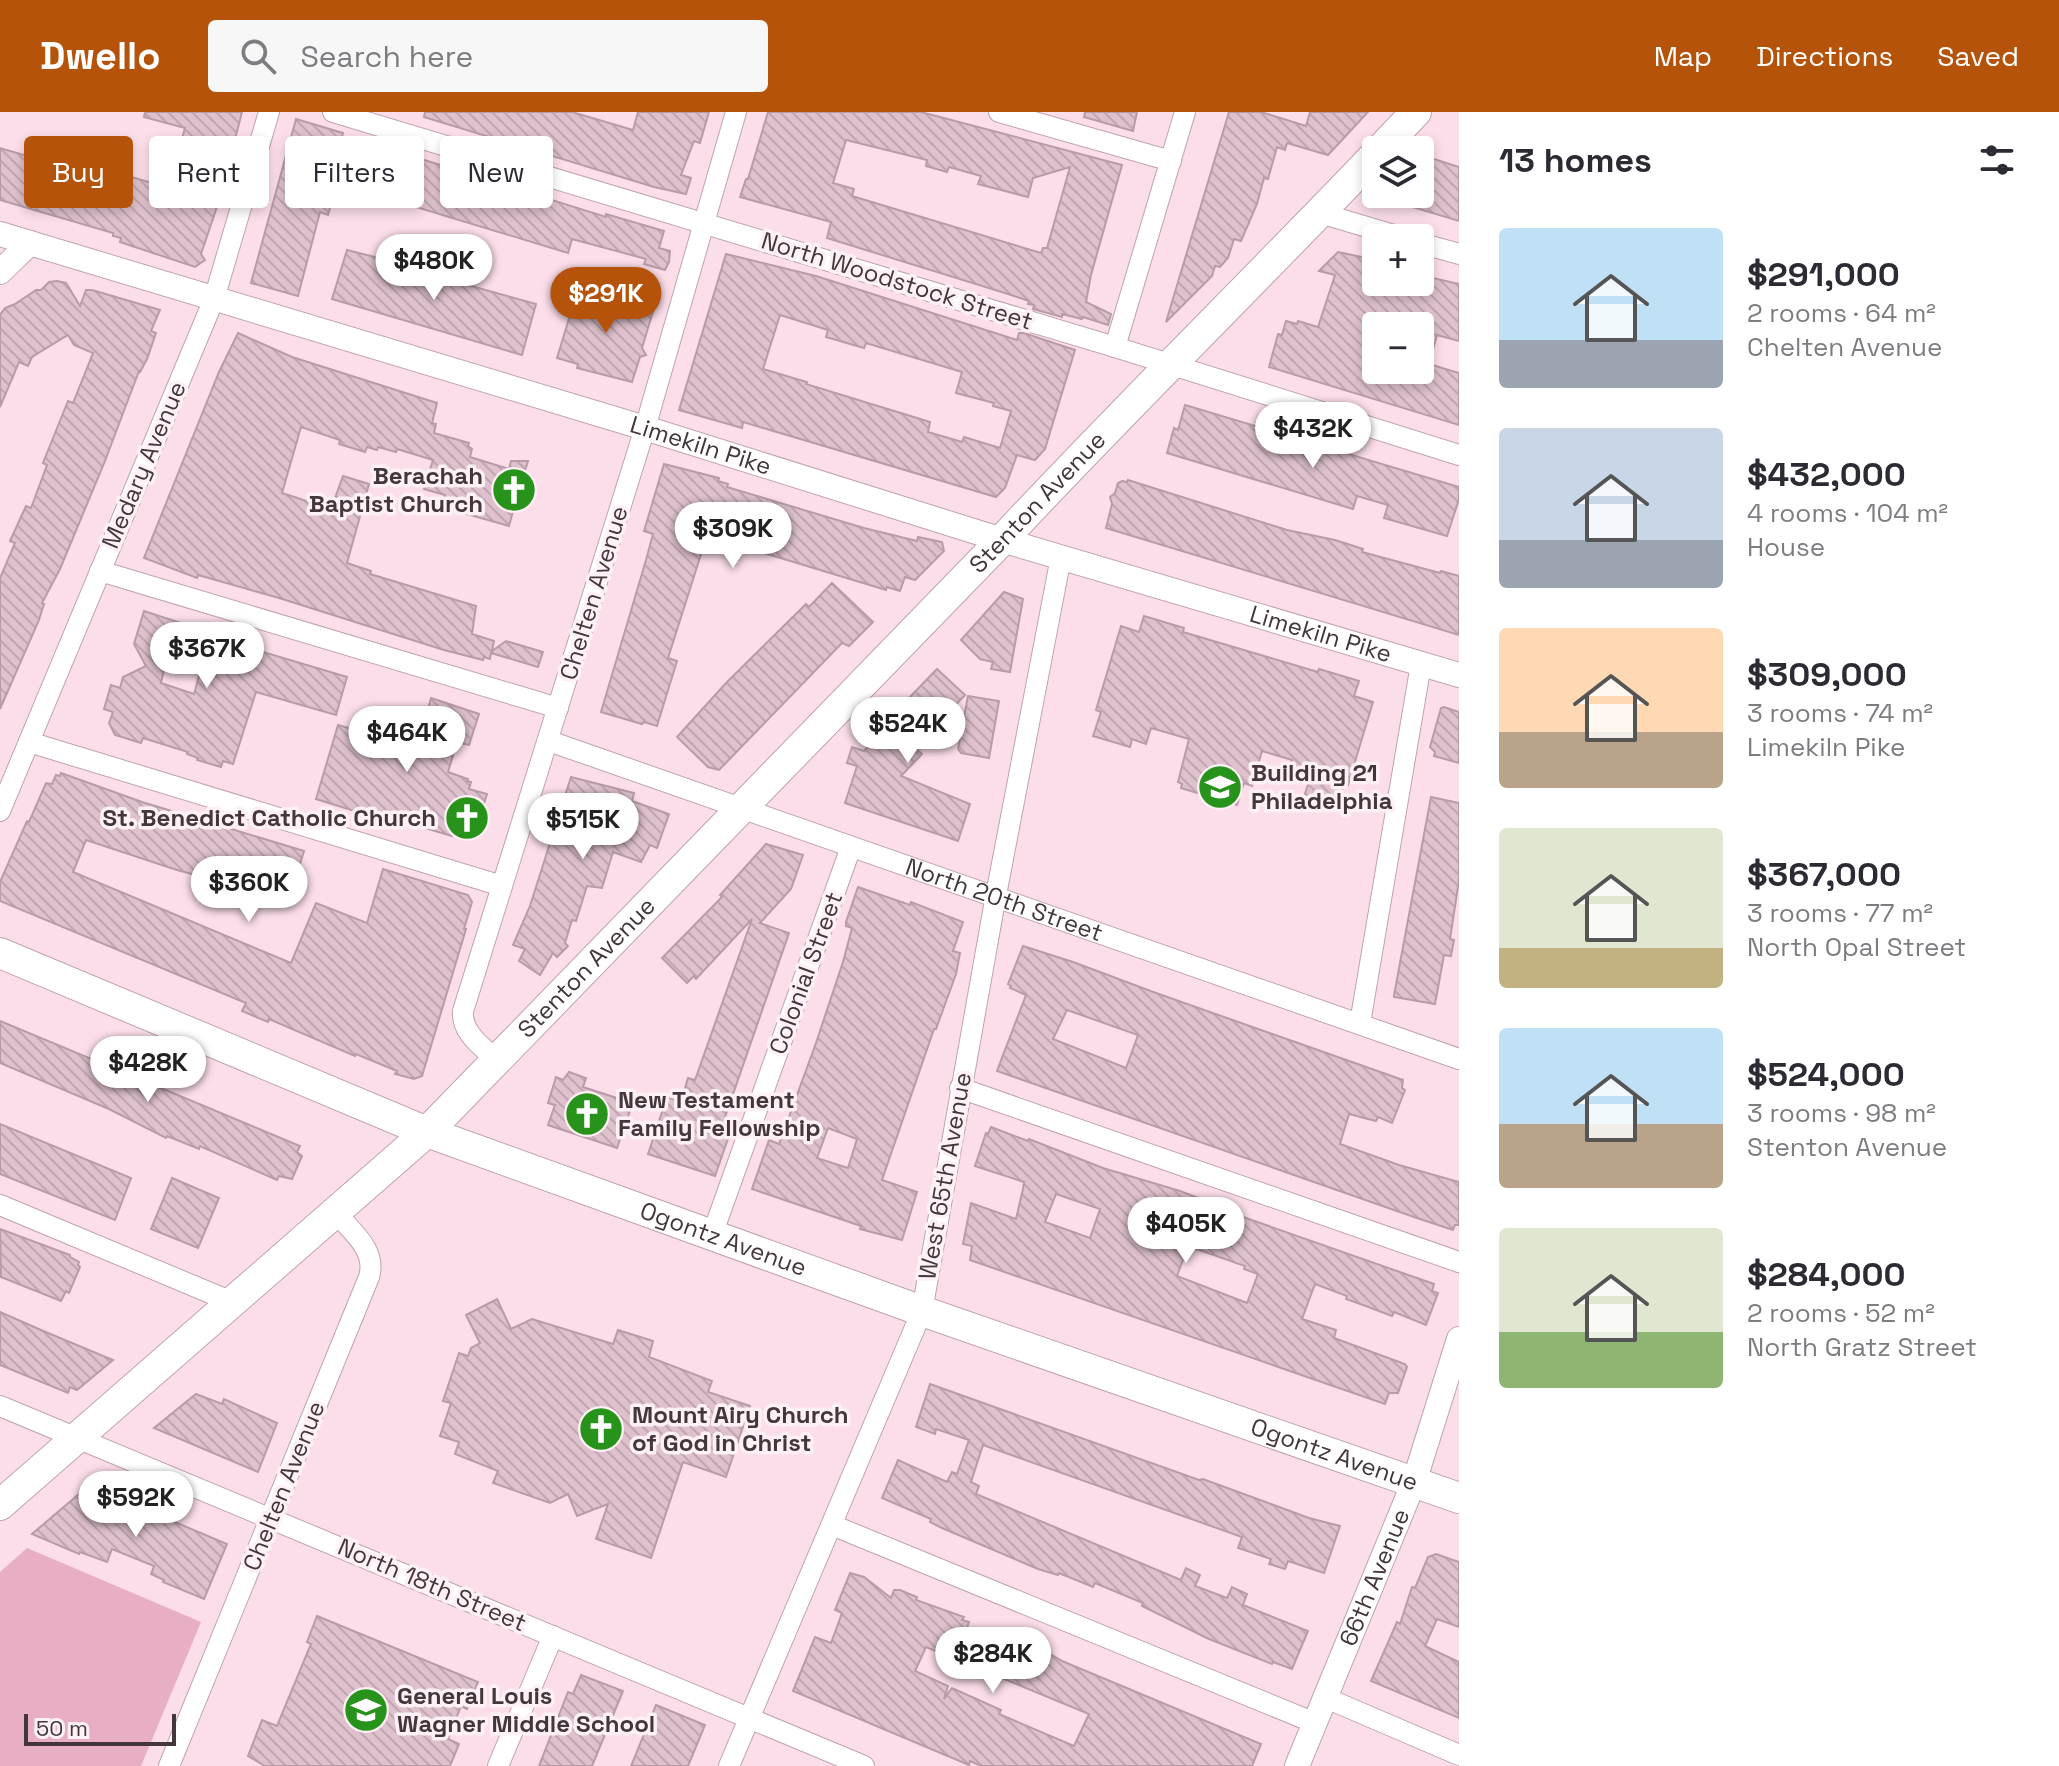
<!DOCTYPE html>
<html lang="en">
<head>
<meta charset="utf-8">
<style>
  body { margin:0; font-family:"Space Grotesk",sans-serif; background:#f7f7f7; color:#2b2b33; height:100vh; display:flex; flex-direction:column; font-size:30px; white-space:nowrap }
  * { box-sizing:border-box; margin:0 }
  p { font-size:26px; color:#7c7c81 }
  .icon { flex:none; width:44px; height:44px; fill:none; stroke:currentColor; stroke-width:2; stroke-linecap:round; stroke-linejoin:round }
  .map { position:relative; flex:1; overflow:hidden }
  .panel { display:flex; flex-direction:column; background:#fff; width:600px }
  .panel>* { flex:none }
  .guide { position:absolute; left:24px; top:24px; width:760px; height:72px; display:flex; gap:16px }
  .fabs { position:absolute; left:1362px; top:24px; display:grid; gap:16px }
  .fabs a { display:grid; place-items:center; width:72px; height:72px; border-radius:8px; background:#fff; box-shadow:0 4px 12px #0003; font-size:40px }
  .scale { position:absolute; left:24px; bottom:20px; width:152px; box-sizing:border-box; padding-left:8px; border:4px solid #43373c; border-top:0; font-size:22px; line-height:28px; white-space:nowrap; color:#43373c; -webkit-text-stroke:6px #fdf1f6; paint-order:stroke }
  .price { position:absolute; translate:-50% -68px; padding:0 18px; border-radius:28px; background:#fff; color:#222; font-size:26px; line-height:52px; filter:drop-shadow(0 2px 4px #0008) }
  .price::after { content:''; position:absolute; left:50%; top:48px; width:24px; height:18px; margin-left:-12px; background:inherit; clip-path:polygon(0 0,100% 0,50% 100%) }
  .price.selected { background:#b45309; color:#fff }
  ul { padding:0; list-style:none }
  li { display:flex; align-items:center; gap:24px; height:200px; padding:0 40px }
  li span { display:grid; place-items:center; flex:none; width:224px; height:160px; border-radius:8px; color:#555 }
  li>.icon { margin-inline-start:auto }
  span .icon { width:96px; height:96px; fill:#fffc; stroke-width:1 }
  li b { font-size:34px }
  h2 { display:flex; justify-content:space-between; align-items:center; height:96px; padding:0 40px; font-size:34px }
  .tag { padding:0 28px; border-radius:8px; background:#fff; box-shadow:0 4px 12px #0003; font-size:28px; line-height:72px }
  .tag.selected { background:#b45309; color:#fff }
  header { display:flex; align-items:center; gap:48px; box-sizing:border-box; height:112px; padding:0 40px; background:#b45309; color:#fff }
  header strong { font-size:38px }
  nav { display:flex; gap:44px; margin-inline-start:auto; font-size:28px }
  .search { width:560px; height:72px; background:#f7f7f7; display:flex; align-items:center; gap:20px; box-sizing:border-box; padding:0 28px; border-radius:8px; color:#7c7c81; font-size:30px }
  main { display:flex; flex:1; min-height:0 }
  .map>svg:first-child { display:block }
  .green { fill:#e7aec6 }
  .building { fill:url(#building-back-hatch); stroke:#b79ca7; stroke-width:2; fill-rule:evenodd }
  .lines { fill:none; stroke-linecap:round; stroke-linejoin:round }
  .minor-casing { stroke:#bfa3af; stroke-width:22 }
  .tertiary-casing { stroke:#bfa3af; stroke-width:26 }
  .primary-casing { stroke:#bfa3af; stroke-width:32 }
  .minor { stroke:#fff; stroke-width:20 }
  .tertiary { stroke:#fff; stroke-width:24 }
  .primary { stroke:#fff; stroke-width:30 }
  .labels { text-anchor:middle; stroke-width:7; stroke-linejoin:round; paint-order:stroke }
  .street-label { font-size:24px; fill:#43373c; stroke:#fdf1f6 }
  .poi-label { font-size:24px; font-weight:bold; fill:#43373c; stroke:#fdf1f6; text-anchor:start }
</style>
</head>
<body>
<header>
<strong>Dwello</strong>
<div class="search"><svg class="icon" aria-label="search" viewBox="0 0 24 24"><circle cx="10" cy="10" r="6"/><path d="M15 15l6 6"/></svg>Search here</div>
<nav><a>Map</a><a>Directions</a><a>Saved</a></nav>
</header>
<main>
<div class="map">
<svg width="1459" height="1654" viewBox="0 0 1459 1654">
  <defs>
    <pattern id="building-back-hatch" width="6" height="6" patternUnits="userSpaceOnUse" patternTransform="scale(2)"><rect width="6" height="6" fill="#dec1cd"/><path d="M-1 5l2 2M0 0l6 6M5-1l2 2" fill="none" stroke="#c0a6b1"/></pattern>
  </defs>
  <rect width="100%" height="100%" fill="#fcdeea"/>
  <!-- green -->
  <path class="green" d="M27,1436L201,1510L141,1654H0V1460Z"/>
  <!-- building -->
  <g class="building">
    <path d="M145,0H242L220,86L201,142L205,148L195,155L120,130L121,126L113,124V121L0,88V36L123,72L125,63L162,74L166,60L172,62L185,16L144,5Z"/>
    <path d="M425,0H572L633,18L638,0H709L700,31L694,29L681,63L691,66L686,82L654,75L424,5Z"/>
    <path d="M768,0H921L1122,53L1091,163L1086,190L1111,202L1108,213L1083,205L1082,207L1062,202V205L1033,197L1034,193L1028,192L1029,189L1005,181L827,126L831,110L740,85L746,67H748ZM846,28L927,48L926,54L947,60L949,55L981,64L978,72L1028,85L1033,66L1070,55L1047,136H1043L1041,141L852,84L854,77L833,71Z"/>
    <path d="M1085,0H1137L1133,19L1084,5Z"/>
    <path d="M1229,0H1261L1306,14L1310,0H1368L1328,43L1287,31L1285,38L1277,35L1268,67L1264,66L1257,92L1241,129L1234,127L1228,146L1220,155L1215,154L1212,164L1166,210Z"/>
    <path d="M296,7L343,21L339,36L347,38L328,103L320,100L298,184L251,171Z"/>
    <path d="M383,35L606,105V102L664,119L659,136L670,139L669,150L665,158L644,152L646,147L572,127L568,141L370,81L374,67L358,41L377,46Z"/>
    <path d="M1428,45L1459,55V109L1383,86L1384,82H1420V53Z"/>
    <path d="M347,138L410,154L440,162L439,165L536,192L522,243L332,187Z"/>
    <path d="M1338,140L1376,148V170H1420V163L1459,172V229L1437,223L1429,252L1459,261V313L1269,255L1278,222L1282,223L1286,209L1297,212L1298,209L1318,215L1335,163L1319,159ZM1376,214H1420V258H1376Z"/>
    <path d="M726,142L816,164L1017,228L1019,221H1024L1075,238L1045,337L1035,348L1017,343L1005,376L996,385L743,310L742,316L679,298ZM780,203L828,218L826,225L864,236L866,231L962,260L956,281L994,291L993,294L1011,299L1000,336L964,325L962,330L928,320L930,310L806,272L807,270L763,257Z"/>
    <path d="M57,169L66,171L80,194L86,178H92L160,198L151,219L156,221L147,247L140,260L139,259L105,349L60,457L42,491L44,492L39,508L0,597V466L15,431L10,429L26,394L31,396L47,353L43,351L47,341L68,289L73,291L93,241L74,233L68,223L32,245L28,254L19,250L0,295V203L5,196L15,192L36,178H41L49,170Z"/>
    <path d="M586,175L654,196L642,236L646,243L640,245L632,270L577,256L578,252L557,246L574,190L581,192Z"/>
    <path d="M238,221L292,245L437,291L432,311L436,312L434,321L469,331L468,334L472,337L470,345L509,357L511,349H528L521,371L527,373L521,394L515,392L509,414L442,395L445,383L424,377L433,348L397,337L396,340L378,335L377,338L367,335L365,340L339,332L340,328L301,315L282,381L331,397L343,364L369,372L347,451L371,459L370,462L476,494L472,522L494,529L492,539L506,529L543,540L538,555L491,541L490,547L484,545L483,548L444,538L279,486L198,463L197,466L144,446L219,260Z"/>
    <path d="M1185,293L1459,375V387L1447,424L1384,406L1388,393L1357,384L1353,397L1167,341L1174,316L1178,318Z"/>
    <path d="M664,352L719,366L718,369L728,372L727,375L864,416L917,429L918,425L942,430L944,439L915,468L905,465L900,479L887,475L886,478L741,434L737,444L704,433L668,546L677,549L657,614L644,610L642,612L601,600L646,448L653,422L644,419Z"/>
    <path d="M1128,368L1287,418L1335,428L1363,437L1362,440L1440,461L1441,459L1459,464V523L1106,416L1112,392L1110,385L1115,381L1118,371L1122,369L1127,370Z"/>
    <path d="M832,471L873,510L849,534L842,531L719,658L708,655L677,625L726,571L806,492L809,495Z"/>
    <path d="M1004,480L1023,487L1010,560L991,557L993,550L980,547L961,528Z"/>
    <path d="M144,499L245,532L243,534L347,565L336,603L256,580L233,652L223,649L221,655L197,648L198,646L187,642L188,640L143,626L141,631L115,623L109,611L113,600L104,597L111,573L120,576L123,565L146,554L134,532ZM168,539L203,550L194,582L161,571Z"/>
    <path d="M1144,504L1184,516L1183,520L1318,560L1319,557L1359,569L1354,584L1373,590L1348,673L1344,672L1336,698L1303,688L1312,660L1291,653L1292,648L1262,639L1252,674L1244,671L1237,693L1181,676L1182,672L1178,670L1189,627L1151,616L1146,632L1132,627L1130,635L1093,624L1101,600L1096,598L1121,514L1139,520Z"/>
    <path d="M937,557L965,583L915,636L922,642L901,664L970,692L958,729L845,691L857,654L847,651L852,635L864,639L881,621L878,618Z"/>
    <path d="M968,584L999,589L989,646L961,641L958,637Z"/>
    <path d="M431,586L479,602L469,633L457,630L448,660L468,667L467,669L471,670L469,677L487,682L474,723L457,718L452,724L375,701L374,705L316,687L338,613L380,625L377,635L409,644L421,603L426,604Z"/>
    <path d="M1444,595L1459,600V651L1434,644L1435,640L1430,635L1441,596Z"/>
    <path d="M61,661L142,690L304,739L289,788L177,758L86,728L73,760L291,851L316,791L367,811L383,757L468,783L472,790L464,817H466L422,964L414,967L395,962L397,959L356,942L355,944L269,907L268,910L242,899L246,891L0,789V770L27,709L29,710L46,671L52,672L56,663L60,664Z"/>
    <path d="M571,665L634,681L632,689L669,702L657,736L650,733L641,750L613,740L602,776L587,774L576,809L572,808L565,831L568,834L557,845L553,841L540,863L519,849L525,837L513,833L530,794Z"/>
    <path d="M1431,685L1459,691V768L1450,827L1454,828L1451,844L1444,843L1435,892L1394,885V883Z"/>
    <path d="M766,732L803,743L791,777L760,811L789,821L723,1011L731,1014V1018L715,1064L648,1042L667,985L681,990L688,966L695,968L752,807L696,867L694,864L687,871L662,846L722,785L720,783Z"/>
    <path d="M858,775L910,793L911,790L963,810L953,839L960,841L956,862L936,917H934L882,1068L917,1080L902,1128L860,1117L861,1114L752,1077L769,1028L779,1032L816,931L843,850L852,816L846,814V810ZM828,1016L857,1027L848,1056L817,1046Z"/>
    <path d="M1023,834L1073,850L1156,881L1403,968L1402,976L1405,978L1392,1011L1378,1005L1376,1009L1349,1002L1340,1032L1399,1053L1459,1070V1113H1455L1453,1118L1414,1105L997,959L1026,883L1010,876L1011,874L1008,872ZM1067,898L1138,923L1126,956L1053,927Z"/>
    <path d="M0,909L300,1034L297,1040L302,1044L292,1067L279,1064L277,1068L200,1034L199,1037L167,1024L166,1026L109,997L0,951Z"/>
    <path d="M569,960L586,966L583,975L626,989L623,997L630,999L617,1036L548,1013L555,993L548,991L556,965L563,968Z"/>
    <path d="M0,1012L131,1066L115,1108L0,1062Z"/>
    <path d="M991,1015L1028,1029L1029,1027L1103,1056L1180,1079L1214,1092V1094L1226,1099L1434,1172L1432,1179L1438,1181L1426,1213L1394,1200L1392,1204L1363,1193L1346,1187L1347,1184L1315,1172L1302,1207L1336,1218L1334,1226L1405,1252L1407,1255L1398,1281H1389L1385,1292L970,1148L972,1134L963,1132L971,1091L1016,1107L1023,1077L1024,1070L975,1054L986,1021L988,1022ZM1056,1082L1100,1097L1090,1126L1045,1110ZM1188,1134L1245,1154L1244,1157L1258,1162L1247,1191L1177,1164Z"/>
    <path d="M172,1066L219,1086L198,1136L151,1117Z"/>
    <path d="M0,1117L70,1143V1145L79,1150L78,1153L80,1155L69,1181L66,1179L61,1189L1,1165Z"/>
    <path d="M497,1187L511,1217L532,1207L613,1232L618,1218L653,1229L649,1245L712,1269L708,1280L750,1294L726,1365L683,1350L651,1446L596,1427L608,1392L577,1404L568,1382L550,1391L493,1371L498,1359L455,1342L459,1330L440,1324L451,1291L443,1289L459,1241L468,1244L471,1236L480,1231L466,1203Z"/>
    <path d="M0,1200L41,1218L113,1248L77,1278L70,1275L68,1281L0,1253Z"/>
    <path d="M930,1272L1199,1368L1203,1367L1309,1406L1340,1414L1324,1461L1288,1449L1285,1457L1269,1452L1271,1447L1238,1436L1242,1425L983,1333L971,1370L979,1374L976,1382L1181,1468L1186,1456L1200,1463L1195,1474L1227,1486L1232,1475L1247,1482L1243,1493L1308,1519L1292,1557L1273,1550L1272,1552L1209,1527L1142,1494L1143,1491L1095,1471L1093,1475L1059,1461L1058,1463L1038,1457L942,1416L930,1410L931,1407L882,1386L898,1348L947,1370L952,1360L957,1362L969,1328L936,1317L935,1322L916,1315Z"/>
    <path d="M196,1282L222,1292L224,1287L277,1311L258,1360L154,1316Z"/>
    <path d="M90,1375L104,1381L107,1376L134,1387L132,1392L227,1432L204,1487L163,1470L164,1468L151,1462L154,1454L112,1437L107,1450L80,1440L79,1442L32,1422L79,1382L86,1385Z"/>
    <path d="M1436,1442L1459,1450V1515L1437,1507L1425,1534L1459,1550V1606L1371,1569L1397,1510L1400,1512L1412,1475L1415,1476L1428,1445Z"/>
    <path d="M850,1461L864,1465L891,1486L894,1478H900L917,1485L916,1488L964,1505L962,1508L969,1510L957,1548L926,1535L915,1559L948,1574L944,1587L952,1576L1001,1598L999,1602L1074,1634L1089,1602L970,1553L995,1518L1009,1523L1007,1526L1024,1534L1040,1540L1042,1537L1062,1549L1261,1632L1252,1654H981L970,1649L969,1653L793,1579L815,1525L831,1531L842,1501L835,1498Z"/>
    <path d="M317,1504L478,1570L467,1597L461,1594L448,1627L459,1632L450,1654H265L248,1644L262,1608L277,1614L311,1532L307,1530Z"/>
    <path d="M581,1563L623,1579L592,1654H539L568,1580L573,1582Z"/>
    <path d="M656,1593L705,1613L688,1654H631Z"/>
  </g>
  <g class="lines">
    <!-- minor casing -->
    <g class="minor-casing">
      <g id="minor">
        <path d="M333,0L1115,235L1459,343"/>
        <path d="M999,0L1171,49"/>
        <path d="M1320,101L1404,126"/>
        <path d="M1420,131L1459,142"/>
        <path d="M1115,235L1185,0"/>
        <path d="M100,459L558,596"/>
        <path id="s1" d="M549,629L1459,947"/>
        <path d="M29,630L502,774"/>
        <path d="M0,699L214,187L269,0"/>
        <path d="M1360,911L1421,552"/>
        <path d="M497,949C483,935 461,921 463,899L645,316L736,0"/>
        <path d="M960,976L1459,1150"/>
        <path d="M0,1093L232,1190"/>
        <path d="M712,1123L851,735"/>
        <path d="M0,1294L864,1654"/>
        <path d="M832,1413L1315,1611"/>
        <path d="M1326,1586L1459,1643"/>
        <path d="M169,1654L369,1165C377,1138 352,1120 336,1101"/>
        <path d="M498,1654L553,1524"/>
        <path d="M729,1654L922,1199L996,783L1061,445"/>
      </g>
    </g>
    <!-- tertiary casing -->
    <g class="tertiary-casing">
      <g id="tertiary">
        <path id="s2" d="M0,122L645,316L1002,428L1459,563"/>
        <path d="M0,160L30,131"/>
        <path id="s3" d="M1297,1654L1414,1370L1459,1227"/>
      </g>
    </g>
    <!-- primary casing -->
    <g class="primary-casing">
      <g id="primary">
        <path d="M1380,38L1416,0"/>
        <path id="s4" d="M0,841L427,1020L922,1199L1459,1386"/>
        <path id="s5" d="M0,1393L427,1020L1002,428C1124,297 1252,172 1376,42"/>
      </g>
    </g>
    <!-- minor -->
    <use href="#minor" class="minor"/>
    <!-- tertiary -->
    <use href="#tertiary" class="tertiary"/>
    <!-- primary -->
    <use href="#primary" class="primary"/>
  </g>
  <!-- icons -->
  <defs>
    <g id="church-disc" transform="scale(2.3)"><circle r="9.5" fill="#28931b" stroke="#fdf1f6"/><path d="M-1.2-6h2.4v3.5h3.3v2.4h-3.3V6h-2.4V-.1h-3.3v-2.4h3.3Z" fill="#fff"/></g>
    <g id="school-disc" transform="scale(2.3)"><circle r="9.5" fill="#28931b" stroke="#fdf1f6"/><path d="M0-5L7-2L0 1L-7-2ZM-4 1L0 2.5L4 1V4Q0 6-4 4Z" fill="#fff"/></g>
  </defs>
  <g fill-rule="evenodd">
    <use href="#church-disc" x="514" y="378"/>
    <use href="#school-disc" x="1220" y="675"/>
    <use href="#church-disc" x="467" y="706"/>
    <use href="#church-disc" x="587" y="1002"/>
    <use href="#church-disc" x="601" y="1317"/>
    <use href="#school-disc" x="366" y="1598"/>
  </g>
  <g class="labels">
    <!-- street labels -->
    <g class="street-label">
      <text transform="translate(897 169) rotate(17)" y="8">North Woodstock Street</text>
      <text dy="8" stroke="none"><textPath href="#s2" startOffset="732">Limekiln Pike</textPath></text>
      <text transform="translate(144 353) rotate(-67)" y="8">Medary Avenue</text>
      <text dy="8" stroke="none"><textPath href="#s5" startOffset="1444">Stenton Avenue</textPath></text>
      <text transform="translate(594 481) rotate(-73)" y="8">Chelten Avenue</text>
      <text dy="8" stroke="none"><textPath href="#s2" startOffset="1380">Limekiln Pike</textPath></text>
      <text dy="8" stroke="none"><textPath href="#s1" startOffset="482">North 20th Street</textPath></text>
      <text dy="8" stroke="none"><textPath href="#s5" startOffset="796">Stenton Avenue</textPath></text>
      <text transform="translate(806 861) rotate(-70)" y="8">Colonial Street</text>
      <text transform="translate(945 1064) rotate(-80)" y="8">West 65th Avenue</text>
      <text dy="8" stroke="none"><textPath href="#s4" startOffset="778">Ogontz Avenue</textPath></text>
      <text dy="8" stroke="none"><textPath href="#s4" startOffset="1426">Ogontz Avenue</textPath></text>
      <text transform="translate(284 1374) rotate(-68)" y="8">Chelten Avenue</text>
      <text dy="8" stroke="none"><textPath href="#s3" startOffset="204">66th Avenue</textPath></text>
      <text transform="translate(432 1473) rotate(23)" y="8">North 18th Street</text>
    </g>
    <!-- poi labels -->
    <g class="poi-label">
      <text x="483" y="372" text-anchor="end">Berachah<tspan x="483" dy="28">Baptist Church</tspan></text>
      <text x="1251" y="669">Building 21<tspan x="1251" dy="28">Philadelphia</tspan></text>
      <text x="436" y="714" text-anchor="end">St. Benedict Catholic Church</text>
      <text x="618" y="996">New Testament<tspan x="618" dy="28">Family Fellowship</tspan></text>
      <text x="632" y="1311">Mount Airy Church<tspan x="632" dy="28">of God in Christ</tspan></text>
      <text x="397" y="1592">General Louis<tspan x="397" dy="28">Wagner Middle School</tspan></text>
    </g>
  </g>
</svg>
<div class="fabs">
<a><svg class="icon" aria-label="layers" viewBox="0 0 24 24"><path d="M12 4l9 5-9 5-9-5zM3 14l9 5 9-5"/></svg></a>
<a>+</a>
<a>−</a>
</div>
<div class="scale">50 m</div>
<b class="price" style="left:434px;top:190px">$480K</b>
<b class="price selected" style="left:606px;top:223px">$291K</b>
<b class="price" style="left:1313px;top:358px">$432K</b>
<b class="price" style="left:733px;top:458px">$309K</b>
<b class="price" style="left:207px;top:578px">$367K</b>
<b class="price" style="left:908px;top:653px">$524K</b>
<b class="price" style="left:407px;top:662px">$464K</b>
<b class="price" style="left:583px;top:749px">$515K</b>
<b class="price" style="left:249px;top:812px">$360K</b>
<b class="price" style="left:148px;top:992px">$428K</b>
<b class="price" style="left:1186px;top:1153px">$405K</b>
<b class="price" style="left:136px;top:1427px">$592K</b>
<b class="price" style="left:993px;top:1583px">$284K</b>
<div class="guide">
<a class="tag selected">Buy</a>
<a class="tag">Rent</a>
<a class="tag">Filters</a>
<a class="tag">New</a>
</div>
</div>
<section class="panel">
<h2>13 homes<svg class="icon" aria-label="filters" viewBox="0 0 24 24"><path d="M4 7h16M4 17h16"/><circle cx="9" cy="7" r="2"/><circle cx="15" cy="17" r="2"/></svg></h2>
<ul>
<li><span style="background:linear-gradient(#bfe0f5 70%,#9aa5b1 0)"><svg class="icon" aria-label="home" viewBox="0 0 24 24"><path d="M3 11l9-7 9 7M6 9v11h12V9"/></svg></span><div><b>$291,000</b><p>2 rooms · 64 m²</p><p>Chelten Avenue</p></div></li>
<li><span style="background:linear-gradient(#c9d6e8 70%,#9aa5b1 0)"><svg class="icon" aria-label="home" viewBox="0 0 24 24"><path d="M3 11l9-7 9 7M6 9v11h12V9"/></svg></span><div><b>$432,000</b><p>4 rooms · 104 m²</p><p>House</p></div></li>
<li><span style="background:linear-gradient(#ffd9b3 65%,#b9a48a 0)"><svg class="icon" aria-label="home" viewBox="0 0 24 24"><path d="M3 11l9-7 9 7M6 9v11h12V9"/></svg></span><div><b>$309,000</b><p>3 rooms · 74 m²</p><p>Limekiln Pike</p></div></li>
<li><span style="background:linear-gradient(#dfe7d0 75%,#c2b280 0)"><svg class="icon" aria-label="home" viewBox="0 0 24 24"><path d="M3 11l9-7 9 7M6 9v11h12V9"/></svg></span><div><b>$367,000</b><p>3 rooms · 77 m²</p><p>North Opal Street</p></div></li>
<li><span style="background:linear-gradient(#bfe0f5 60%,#b9a48a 0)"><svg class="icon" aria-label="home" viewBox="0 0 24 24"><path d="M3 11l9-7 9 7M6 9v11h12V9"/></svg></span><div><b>$524,000</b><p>3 rooms · 98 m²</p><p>Stenton Avenue</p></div></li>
<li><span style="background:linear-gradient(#dfe7d0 65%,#8fb573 0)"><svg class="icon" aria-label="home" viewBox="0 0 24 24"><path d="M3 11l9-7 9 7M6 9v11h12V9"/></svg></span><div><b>$284,000</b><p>2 rooms · 52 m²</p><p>North Gratz Street</p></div></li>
</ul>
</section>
</main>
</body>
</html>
